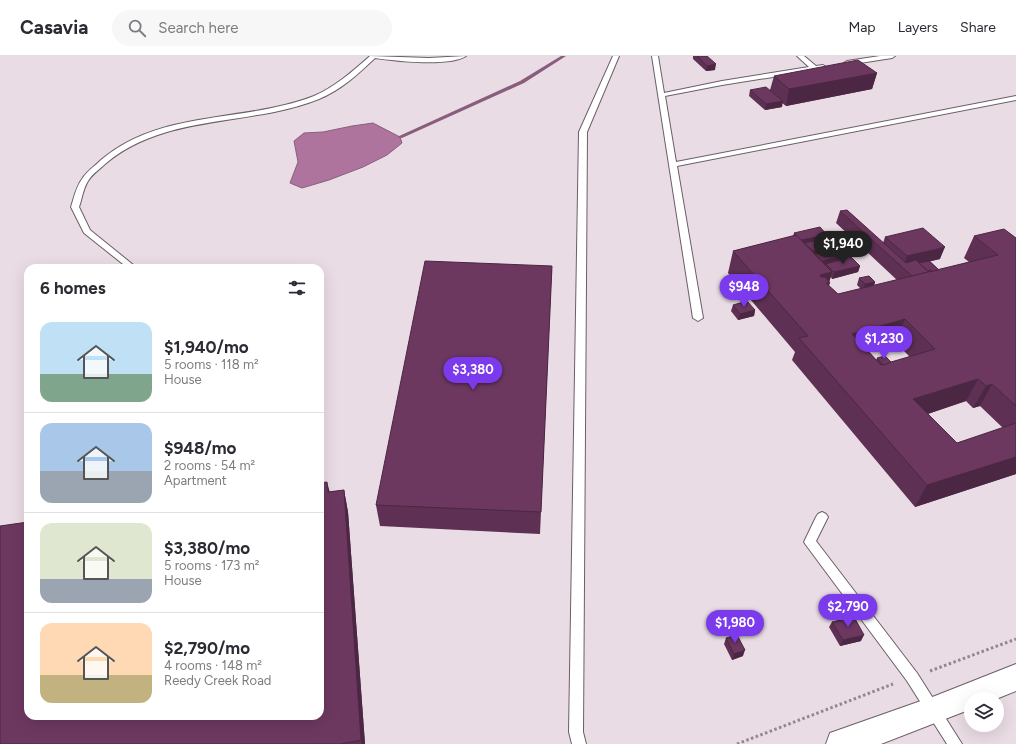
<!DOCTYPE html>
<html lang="en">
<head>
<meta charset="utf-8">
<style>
  body { margin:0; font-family:Figtree,sans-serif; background:#f7f7f7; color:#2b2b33; height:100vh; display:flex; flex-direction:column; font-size:15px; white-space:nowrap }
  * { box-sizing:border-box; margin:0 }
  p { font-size:13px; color:#7c7c81 }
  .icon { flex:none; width:22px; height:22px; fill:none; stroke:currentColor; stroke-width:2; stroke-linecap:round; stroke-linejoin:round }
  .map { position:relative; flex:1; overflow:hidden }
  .sheet { position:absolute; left:24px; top:208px; width:300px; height:456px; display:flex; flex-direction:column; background:#fff; border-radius:12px; box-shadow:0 4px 16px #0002 }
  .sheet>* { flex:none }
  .buttons { position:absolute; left:964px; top:636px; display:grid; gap:8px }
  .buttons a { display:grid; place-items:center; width:40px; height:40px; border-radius:50%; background:#fff; box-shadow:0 4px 16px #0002; font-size:20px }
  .price { position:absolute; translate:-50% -34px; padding:0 9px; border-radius:14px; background:#7c3aed; color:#fff; font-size:13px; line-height:26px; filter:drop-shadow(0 1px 2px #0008) }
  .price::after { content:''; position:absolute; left:50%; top:24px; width:12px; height:9px; margin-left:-6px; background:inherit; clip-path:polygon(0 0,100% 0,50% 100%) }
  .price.selected { background:#222; color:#fff }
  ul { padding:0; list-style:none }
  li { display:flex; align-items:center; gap:12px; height:100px; padding:0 16px }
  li+li { border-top:1px solid #e1e1e2 }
  li span { display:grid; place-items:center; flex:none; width:112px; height:80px; border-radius:12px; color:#555 }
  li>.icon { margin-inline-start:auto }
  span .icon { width:48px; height:48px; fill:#fffc; stroke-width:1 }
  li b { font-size:17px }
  h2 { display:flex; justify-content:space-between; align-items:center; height:48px; padding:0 16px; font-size:17px }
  header { display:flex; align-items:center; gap:24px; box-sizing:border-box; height:56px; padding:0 20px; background:#fff; border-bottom:1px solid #e1e1e2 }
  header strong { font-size:19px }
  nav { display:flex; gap:22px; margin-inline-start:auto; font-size:14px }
  .search { width:280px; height:36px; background:#f7f7f7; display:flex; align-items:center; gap:10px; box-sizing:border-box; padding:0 14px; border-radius:22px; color:#7c7c81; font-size:15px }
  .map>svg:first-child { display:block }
  .water { fill:#ae749e; stroke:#895e7d }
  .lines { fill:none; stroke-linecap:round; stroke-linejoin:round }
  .stream { fill:#895e7d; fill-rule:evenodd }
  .lane-casing { stroke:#6b5f67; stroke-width:2 }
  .secondary-casing { stroke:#6b5f67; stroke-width:2 }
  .path { stroke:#91878e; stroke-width:3; stroke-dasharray:2.5 2.5; stroke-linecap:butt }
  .lane { fill:#fff; fill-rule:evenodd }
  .secondary { fill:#fff; fill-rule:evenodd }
  .wall { fill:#5e3053; fill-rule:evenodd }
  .shaded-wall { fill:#4c2743 }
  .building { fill:#6d3860; stroke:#4c2743; fill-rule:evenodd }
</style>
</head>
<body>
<header>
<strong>Casavia</strong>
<div class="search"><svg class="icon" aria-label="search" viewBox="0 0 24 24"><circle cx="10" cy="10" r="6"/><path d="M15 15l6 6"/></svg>Search here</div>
<nav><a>Map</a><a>Layers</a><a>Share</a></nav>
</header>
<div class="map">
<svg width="1016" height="688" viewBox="0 0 1016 688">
  <rect width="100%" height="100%" fill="#eadce5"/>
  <!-- water -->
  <path class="water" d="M373,67L400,81L402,87L387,99L363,111L329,124L302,132L290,127L298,106L294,85L304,77L323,76L352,70Z"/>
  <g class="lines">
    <!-- stream -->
    <path class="stream" d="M561,0H566L524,27L402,82L397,81L520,25Z"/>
    <!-- lane casing -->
    <g class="lane-casing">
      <g id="lane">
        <path d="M370,0L429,2L466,0C450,11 395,5 375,2C358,18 341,34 319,43C249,71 165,57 105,108C100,113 92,118 88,125C83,133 82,143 79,151L90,174L137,212H128L84,177L71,151C74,142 76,131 82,123C87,115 95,110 101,104C160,53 245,67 314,40C335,31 353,15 370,0Z"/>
        <path d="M613,0H619L587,76L583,676L586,688H572L569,676L579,76Z"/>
        <path d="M652,0H658L664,37L722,25L809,11L797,0H804L816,10L823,9L826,11L823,13L722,29L665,40L676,106L1016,40V44L677,110L703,262L698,265L693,262Z"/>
        <path d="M880,0H895L892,2L847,9L844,7L847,5Z"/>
        <path d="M822,456L826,458L828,461L816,485L917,617L962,688H947L907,625L806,489L804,486L816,461L818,458Z"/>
      </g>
    </g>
    <!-- secondary casing -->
    <g class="secondary-casing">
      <path id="secondary" d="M1016,608V635L996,643H971V653L881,688H826L830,677L935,640Z"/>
    </g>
    <!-- path -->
    <g class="path">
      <path d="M930,615L1016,583"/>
      <path d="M737,688L893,628"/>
    </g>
    <!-- lane -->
    <use href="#lane" class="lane"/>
    <!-- secondary -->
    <use href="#secondary" class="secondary"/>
  </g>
  <!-- wall -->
  <g class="wall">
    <path d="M693,0H707L715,14L706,15L693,3Z"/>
    <path d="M877,17L872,33L786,50L782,47V51L765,54L749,40L750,34H770L774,20Z"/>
    <path d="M840,155L883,187L885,181L940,203L930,205L939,214L969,206L964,202L974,180L1016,182V418L915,451L792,304L795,296L728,217L733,195L793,180L794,177L827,179L826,182L838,189L836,193L848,202L860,210L858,216L832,223L831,221L829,225L830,227L829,230L838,238L861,233L857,229L859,222L875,226L874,230L897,224L836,167ZM895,286L910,301L891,306L877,302L876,304L867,294ZM966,345L973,352L980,350L1003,372L957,387L928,358Z"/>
    <path d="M552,210L540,478L380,470L376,449Z"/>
    <path d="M733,249L755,254L754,260L738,264L731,255Z"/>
    <path d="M344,434L348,456L365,688H0L330,436Z"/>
    <path d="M832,566L861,585L840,590L829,571Z"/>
    <path d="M726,582L743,600L732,604L724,588Z"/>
  </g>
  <!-- shaded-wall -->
  <g class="shaded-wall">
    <path d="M716,8L715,14L706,15L707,10Z"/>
    <path d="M877,17L872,33L786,50L789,33Z"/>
    <path d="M783,45L782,51L765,54L766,48Z"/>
    <path d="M827,179L825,185L805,187V189L801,184Z"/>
    <path d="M838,189L836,195L811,201L813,195Z"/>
    <path d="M945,191L940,203L903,212H902L907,200Z"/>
    <path d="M849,199L847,205L826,208L825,210L822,205Z"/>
    <path d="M860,210L858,216L832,223L834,216Z"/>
    <path d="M832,216L829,227H826L823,238L820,219Z"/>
    <path d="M875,226L873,232L863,235L865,228Z"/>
    <path d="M755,254L754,260L738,264L740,258Z"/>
    <path d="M905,263L895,286L844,300L852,278Z"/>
    <path d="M978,323L966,345L903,366L913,343Z"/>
    <path d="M992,328L980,350L973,352L986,330Z"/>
    <path d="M1016,401V418L915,451L927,429Z"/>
    <path d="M327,426L333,448L328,436Z"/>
    <path d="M344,434L348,456L365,688H362L361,684Z"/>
    <path d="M864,579L861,585L840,590L843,584Z"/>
    <path d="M745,594L743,600L732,604L734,598Z"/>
  </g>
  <!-- building -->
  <g class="building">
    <path d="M697,0H707L716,8L707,10Z"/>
    <path d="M858,4L877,17L789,33L774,20Z"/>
    <path d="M766,31L783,45L766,48L750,34Z"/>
    <path d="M847,154L906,207L916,204L928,215L930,214L932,215L912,220L840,155Z"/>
    <path d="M820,171L827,179L801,184L794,177Z"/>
    <path d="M923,172L945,191L907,200L885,181Z"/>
    <path d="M1004,173L1016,182V350L992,328L986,330L978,323L913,343L957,387L1016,367V401L927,429L799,282L808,280L733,195L796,179L832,216L820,219L821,221H825L830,227H826L838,238L998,199L974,180ZM905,263L935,293L881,309L852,278Z"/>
    <path d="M830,181L838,189L813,195L805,187Z"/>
    <path d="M842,192L849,199L822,205L815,198Z"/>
    <path d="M851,201L860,210L834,216L826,208Z"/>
    <path d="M425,205L552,210L541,456L376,449Z"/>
    <path d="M929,205L939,214L932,215L930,214L928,215L919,207Z"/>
    <path d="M869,220L875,226L865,228L859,222Z"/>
    <path d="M747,245L755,254L740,258L733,249Z"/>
    <path d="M885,300L891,306L884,309L877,302Z"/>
    <path d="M327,426L328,436L344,434L361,684L341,688H0V470L28,466V660H320V427Z"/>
    <path d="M854,561L864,579L843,584L832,566Z"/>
    <path d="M737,579L745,594L734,598L726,582Z"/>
  </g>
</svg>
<div class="buttons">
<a><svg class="icon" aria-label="layers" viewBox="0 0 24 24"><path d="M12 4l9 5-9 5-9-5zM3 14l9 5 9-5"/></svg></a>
</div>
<b class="price selected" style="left:843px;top:209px">$1,940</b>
<b class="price" style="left:744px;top:252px">$948</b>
<b class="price" style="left:884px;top:304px">$1,230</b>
<b class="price" style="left:473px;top:335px">$3,380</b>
<b class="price" style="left:848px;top:572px">$2,790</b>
<b class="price" style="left:735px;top:588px">$1,980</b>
<section class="sheet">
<h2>6 homes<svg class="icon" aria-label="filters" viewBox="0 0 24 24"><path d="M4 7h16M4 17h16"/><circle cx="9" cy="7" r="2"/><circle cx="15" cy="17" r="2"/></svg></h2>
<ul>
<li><span style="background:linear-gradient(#bfe0f5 65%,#7fa58c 0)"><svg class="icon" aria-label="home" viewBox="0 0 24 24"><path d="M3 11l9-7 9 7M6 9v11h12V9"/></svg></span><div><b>$1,940/mo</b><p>5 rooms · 118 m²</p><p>House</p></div></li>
<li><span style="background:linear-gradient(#a9c7e8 60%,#9aa5b1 0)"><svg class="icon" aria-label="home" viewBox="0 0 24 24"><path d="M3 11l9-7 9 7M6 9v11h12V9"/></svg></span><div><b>$948/mo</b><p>2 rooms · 54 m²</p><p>Apartment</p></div></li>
<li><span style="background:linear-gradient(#dfe7d0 70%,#9aa5b1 0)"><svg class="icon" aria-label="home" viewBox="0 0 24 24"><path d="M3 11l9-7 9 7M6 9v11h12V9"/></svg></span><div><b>$3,380/mo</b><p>5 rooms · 173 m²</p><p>House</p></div></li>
<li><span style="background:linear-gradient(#ffd9b3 65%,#c2b280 0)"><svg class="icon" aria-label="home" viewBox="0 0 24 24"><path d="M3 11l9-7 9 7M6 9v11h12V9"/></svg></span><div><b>$2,790/mo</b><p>4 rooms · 148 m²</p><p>Reedy Creek Road</p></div></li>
</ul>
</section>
</div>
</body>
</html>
